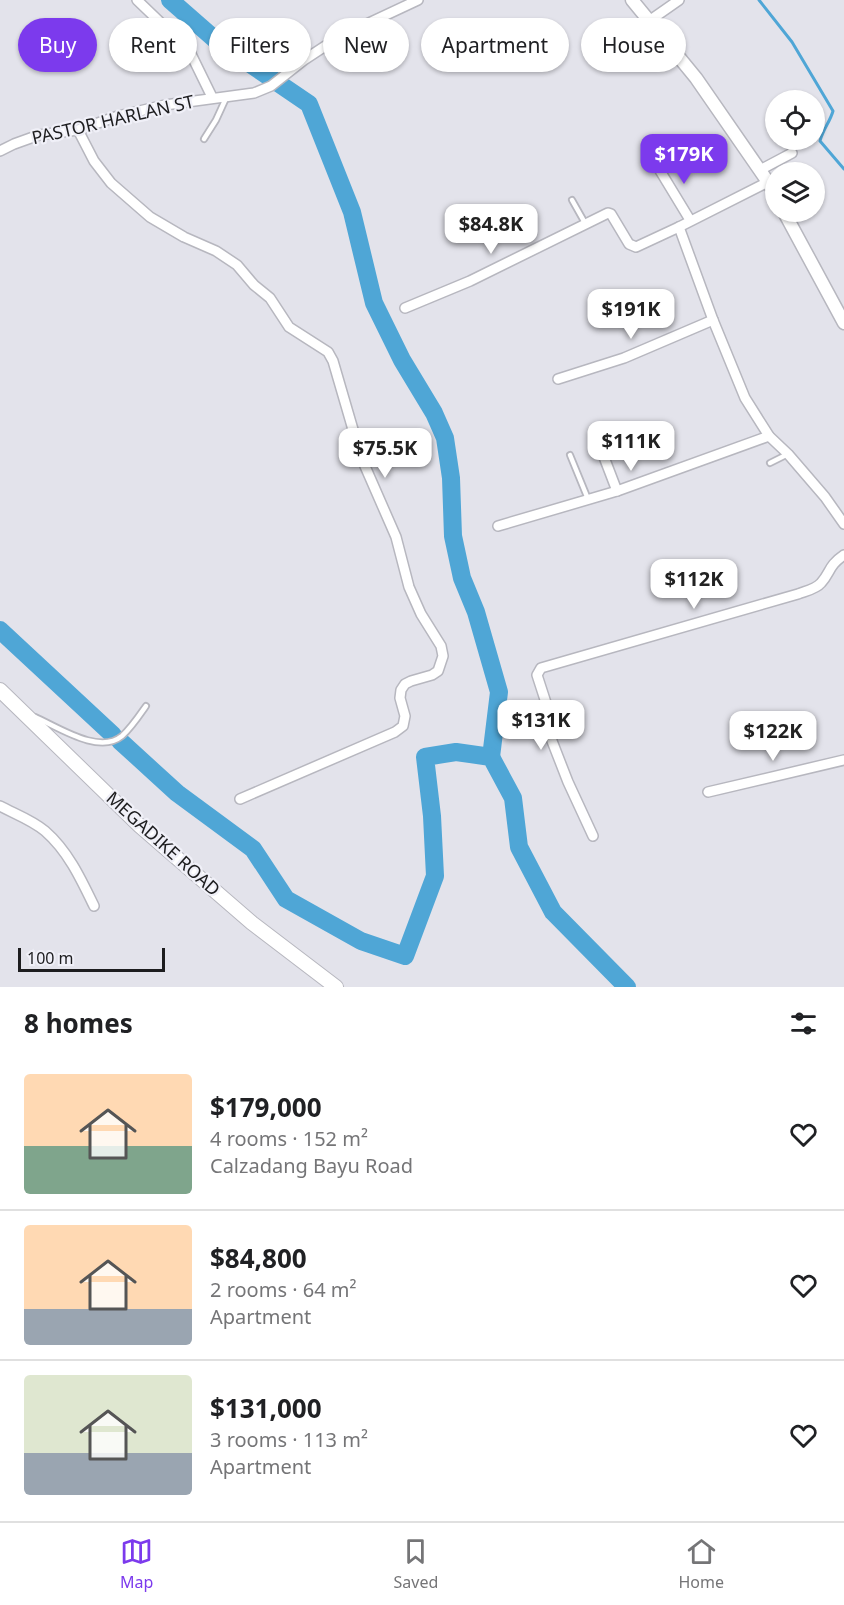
<!DOCTYPE html>
<html lang="en">
<head>
<meta charset="utf-8">
<style>
  body { margin:0; font-family:"Noto Sans",sans-serif; background:#f2f2f2; color:#202124; height:100vh; display:flex; flex-direction:column; font-size:22px; white-space:nowrap }
  * { box-sizing:border-box; margin:0 }
  p { font-size:20px; color:#757577 }
  .icon { flex:none; width:33px; height:33px; fill:none; stroke:currentColor; stroke-width:2; stroke-linecap:round; stroke-linejoin:round }
  .map { position:relative; height:987px; overflow:hidden }
  .details { display:flex; flex-direction:column; background:#fff; flex:1 }
  .details>* { flex:none }
  .top-card { position:absolute; left:18px; top:18px; width:808px; height:54px; display:flex; gap:12px }
  .controls { position:absolute; left:765px; top:90px; display:grid; gap:12px }
  .controls a { display:grid; place-items:center; width:60px; height:60px; border-radius:50%; background:#fff; box-shadow:0 2px 4px #0004; font-size:30px }
  .scale { position:absolute; left:18px; bottom:15px; width:147px; box-sizing:border-box; padding-left:6px; border:3px solid #1d1d1f; border-top:0; font-size:16px; line-height:21px; white-space:nowrap; color:#1d1d1f; -webkit-text-stroke:4px #f0f0f8; paint-order:stroke }
  .price { position:absolute; translate:-50% -51px; padding:0 14px; border-radius:12px; background:#fff; color:#222; font-size:20px; line-height:39px; filter:drop-shadow(0 2px 3px #0008) }
  .price::after { content:''; position:absolute; left:50%; top:36px; width:18px; height:14px; margin-left:-9px; background:inherit; clip-path:polygon(0 0,100% 0,50% 100%) }
  .price.selected { background:#7c3aed; color:#fff }
  ul { padding:0; list-style:none }
  li { display:flex; align-items:center; gap:18px; height:150px; padding:0 24px }
  li+li { border-top:2px solid #e0e0e0 }
  li span { display:grid; place-items:center; flex:none; width:168px; height:120px; border-radius:6px; color:#555 }
  li>.icon { margin-inline-start:auto }
  span .icon { width:72px; height:72px; fill:#fffc; stroke-width:1 }
  li b { font-size:26px }
  h2 { display:flex; justify-content:space-between; align-items:center; height:72px; padding:0 24px; font-size:26px }
  .pill { padding:0 21px; border-radius:27px; background:#fff; box-shadow:0 2px 4px #0004; font-size:21px; line-height:54px }
  .pill.selected { background:#7c3aed; color:#fff }
  .tabs { display:flex; justify-content:space-around; align-items:center; height:84px; border-top:2px solid #e0e0e0; background:#fff; font-size:16px; color:#757577 }
  .tabs a { display:grid; justify-items:center; gap:3px }
  .tabs .selected { color:#7c3aed }
  .map>svg:first-child { display:block }
  .lines { fill:none; stroke-linecap:round; stroke-linejoin:round }
  .stream { stroke:#4fa6d6; stroke-width:3 }
  .river { stroke:#4fa6d6; stroke-width:18 }
  .service-casing { stroke:#b7b7bf; stroke-width:8 }
  .minor-casing { stroke:#b7b7bf; stroke-width:12 }
  .tertiary-casing { stroke:#b7b7bf; stroke-width:15 }
  .secondary-casing { stroke:#b7b7bf; stroke-width:16 }
  .service { stroke:#fff; stroke-width:4.5 }
  .minor { stroke:#fff; stroke-width:9 }
  .tertiary { stroke:#fff; stroke-width:12 }
  .secondary { stroke:#fff; stroke-width:14 }
  .labels { text-anchor:middle; stroke-width:4.5; stroke-linejoin:round; paint-order:stroke }
  .street-label { font-size:18px; fill:#1d1d1f; stroke:#f0f0f8 }
</style>
</head>
<body>
<div class="map">
<svg width="844" height="987" viewBox="0 0 844 987">
  <rect width="100%" height="100%" fill="#e3e3eb"/>
  <g class="lines">
    <!-- stream -->
    <path class="stream" d="M759,0L792,42L833,111C830,122 823,129 820,141L844,169"/>
    <!-- river -->
    <g class="river">
      <path d="M170,0L218,42L309,104L352,212L374,303L402,360L434,413L445,438L451,478L453,536L462,578L476,612L499,692L491,757"/>
      <path d="M0,630L113,735"/>
      <path d="M120,741L177,793L253,849L286,899L361,941L405,956L435,876L432,816L425,757L456,752L491,757L513,798L519,847L553,912L627,987"/>
    </g>
    <!-- service casing -->
    <g class="service-casing">
      <g id="service">
        <path d="M204,139L216,120L227,96"/>
        <path d="M572,200L585,223"/>
        <path d="M570,455L588,499"/>
        <path d="M770,463L788,454"/>
        <path d="M35,717C58,727 99,755 122,736C131,728 139,716 146,706"/>
      </g>
    </g>
    <!-- minor casing -->
    <g class="minor-casing">
      <g id="minor">
        <path d="M137,0L189,50L212,97"/>
        <path d="M649,21L679,0"/>
        <path d="M78,130L94,161L111,183L150,217L184,237L216,251L237,265L254,285L270,298L289,327L328,352L333,361L361,457L396,537L409,587L421,614L441,646L443,656L438,671L432,675L411,681L405,684L401,690L400,698L405,716L403,726L395,732L240,799"/>
        <path d="M0,151L14,144L39,135L78,130L118,116L165,105L254,93L271,86L304,60L339,37L418,0"/>
        <path d="M656,164L690,220"/>
        <path d="M760,170L792,153"/>
        <path d="M679,227L713,320L745,398L769,436L788,454L825,497L844,524"/>
        <path d="M405,308L470,281L608,213L611,214L629,244L636,247L679,227L768,182"/>
        <path d="M558,379L624,358L713,320"/>
        <path d="M599,444L617,491"/>
        <path d="M498,526L617,491L769,436"/>
        <path d="M708,792L844,760"/>
        <path d="M0,806C15,814 32,820 45,831C68,851 81,879 94,906"/>
        <path d="M593,836L568,782L552,741L549,712L537,675L541,668L798,594C806,591 816,589 821,583C831,572 828,566 844,555"/>
      </g>
    </g>
    <!-- tertiary casing -->
    <g class="tertiary-casing">
      <g id="tertiary">
        <path d="M632,0L696,78L768,182L776,196"/>
        <path d="M784,212L844,323"/>
      </g>
    </g>
    <!-- secondary casing -->
    <g class="secondary-casing">
      <path id="secondary" d="M0,690L140,826L252,923L336,987"/>
    </g>
    <!-- service -->
    <use href="#service" class="service"/>
    <!-- minor -->
    <use href="#minor" class="minor"/>
    <!-- tertiary -->
    <use href="#tertiary" class="tertiary"/>
    <!-- secondary -->
    <use href="#secondary" class="secondary"/>
  </g>
  <g class="labels">
    <!-- street labels -->
    <g class="street-label">
      <text transform="translate(113 120) rotate(-13)" y="6">PASTOR HARLAN ST</text>
      <text transform="translate(163 844) rotate(42)" y="6">MEGADIKE ROAD</text>
    </g>
  </g>
</svg>
<div class="controls">
<a><svg class="icon" aria-label="locate" viewBox="0 0 24 24"><circle cx="12" cy="12" r="6"/><path d="M12 2v4M12 18v4M2 12h4M18 12h4"/></svg></a>
<a><svg class="icon" aria-label="layers" viewBox="0 0 24 24"><path d="M12 4l9 5-9 5-9-5zM3 14l9 5 9-5"/></svg></a>
</div>
<div class="scale">100 m</div>
<b class="price selected" style="left:684px;top:185px">$179K</b>
<b class="price" style="left:491px;top:255px">$84.8K</b>
<b class="price" style="left:631px;top:340px">$191K</b>
<b class="price" style="left:631px;top:472px">$111K</b>
<b class="price" style="left:385px;top:479px">$75.5K</b>
<b class="price" style="left:694px;top:610px">$112K</b>
<b class="price" style="left:541px;top:751px">$131K</b>
<b class="price" style="left:773px;top:762px">$122K</b>
<div class="top-card">
<a class="pill selected">Buy</a>
<a class="pill">Rent</a>
<a class="pill">Filters</a>
<a class="pill">New</a>
<a class="pill">Apartment</a>
<a class="pill">House</a>
</div>
</div>
<section class="details">
<h2>8 homes<svg class="icon" aria-label="filters" viewBox="0 0 24 24"><path d="M4 7h16M4 17h16"/><circle cx="9" cy="7" r="2"/><circle cx="15" cy="17" r="2"/></svg></h2>
<ul>
<li><span style="background:linear-gradient(#ffd9b3 60%,#7fa58c 0)"><svg class="icon" aria-label="home" viewBox="0 0 24 24"><path d="M3 11l9-7 9 7M6 9v11h12V9"/></svg></span><div><b>$179,000</b><p>4 rooms · 152 m²</p><p>Calzadang Bayu Road</p></div><svg class="icon" aria-label="heart" viewBox="0 0 24 24"><path d="M12 20l-8-8c-3-5 5-10 8-4 3-6 11-1 8 4z"/></svg></li>
<li><span style="background:linear-gradient(#ffd9b3 70%,#9aa5b1 0)"><svg class="icon" aria-label="home" viewBox="0 0 24 24"><path d="M3 11l9-7 9 7M6 9v11h12V9"/></svg></span><div><b>$84,800</b><p>2 rooms · 64 m²</p><p>Apartment</p></div><svg class="icon" aria-label="heart" viewBox="0 0 24 24"><path d="M12 20l-8-8c-3-5 5-10 8-4 3-6 11-1 8 4z"/></svg></li>
<li><span style="background:linear-gradient(#dfe7d0 65%,#9aa5b1 0)"><svg class="icon" aria-label="home" viewBox="0 0 24 24"><path d="M3 11l9-7 9 7M6 9v11h12V9"/></svg></span><div><b>$131,000</b><p>3 rooms · 113 m²</p><p>Apartment</p></div><svg class="icon" aria-label="heart" viewBox="0 0 24 24"><path d="M12 20l-8-8c-3-5 5-10 8-4 3-6 11-1 8 4z"/></svg></li>
</ul>
</section>
<nav class="tabs">
<a class="selected"><svg class="icon" aria-label="map" viewBox="0 0 24 24"><path d="M3 6l6-2 6 2 6-2v14l-6 2-6-2-6 2zM9 4v14M15 6v14"/></svg>Map</a>
<a><svg class="icon" aria-label="saved" viewBox="0 0 24 24"><path d="M7 4h10v16l-5-4-5 4z"/></svg>Saved</a>
<a><svg class="icon" aria-label="home" viewBox="0 0 24 24"><path d="M3 11l9-7 9 7M6 9v11h12V9"/></svg>Home</a>
</nav>
</body>
</html>
